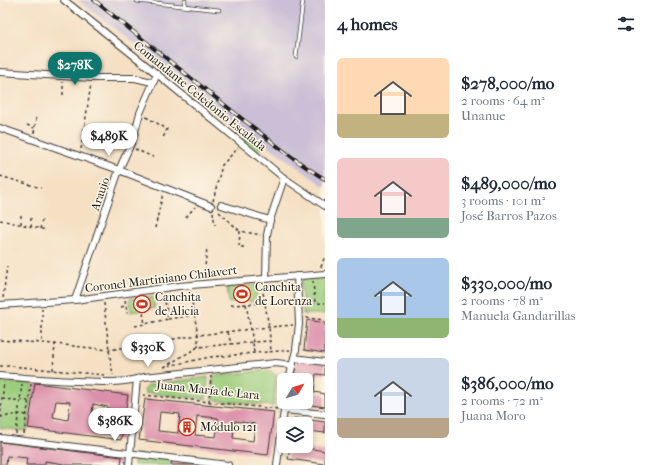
<!DOCTYPE html>
<html lang="en">
<head>
<meta charset="utf-8">
<style>
  body { margin:0; font-family:"IM FELL French Canon",serif; background:#f2f2f3; color:#1f2937; height:100vh; display:flex; flex-direction:column; font-size:15px; white-space:nowrap }
  * { box-sizing:border-box; margin:0 }
  p { font-size:13px; color:#747a83 }
  .icon { flex:none; width:22px; height:22px; fill:none; stroke:currentColor; stroke-width:2; stroke-linecap:round; stroke-linejoin:round }
  .map { position:relative; flex:1; overflow:hidden }
  .panel { display:flex; flex-direction:column; background:#fff; width:324px }
  .panel>* { flex:none }
  .needle { width:26px; rotate:52deg }
  .buttons { position:absolute; left:277px; top:373px; display:grid; gap:8px }
  .buttons a { display:grid; place-items:center; width:36px; height:36px; border-radius:6px; background:#fff; box-shadow:0 2px 6px #0003; font-size:20px }
  .price { position:absolute; translate:-50% -34px; padding:0 9px; border-radius:14px; background:#fff; color:#222; font-size:13px; line-height:26px; filter:drop-shadow(0 1px 2px #0008) }
  .price::after { content:''; position:absolute; left:50%; top:24px; width:12px; height:9px; margin-left:-6px; background:inherit; clip-path:polygon(0 0,100% 0,50% 100%) }
  .price.current { background:#0f766e; color:#fff }
  ul { padding:0; list-style:none }
  li { display:flex; align-items:center; gap:12px; height:100px; padding:0 12px }
  li span { display:grid; place-items:center; flex:none; width:112px; height:80px; border-radius:6px; color:#555 }
  li>.icon { margin-inline-start:auto }
  span .icon { width:48px; height:48px; fill:#fffc; stroke-width:1 }
  li b { font-size:17px }
  h2 { display:flex; justify-content:space-between; align-items:center; height:48px; padding:0 12px; font-size:17px }
  main { display:flex; flex:1; min-height:0 }
  .map>svg:first-child { display:block }
  .industrial { fill:#cabfd6 }
  .green { fill:#9bcd7c; stroke:#5c744c }
  .building { fill:#dc8faa; fill-rule:evenodd }
  .lines { fill:none; stroke-linecap:round; stroke-linejoin:round }
  .service-casing { stroke:#3d3935; stroke-width:4.5 }
  .minor-casing { stroke:#3d3935; stroke-width:8 }
  .path { stroke:#3d3935; stroke-width:1.5; stroke-dasharray:3 3; stroke-linecap:butt }
  .service { stroke:#fff; stroke-width:3 }
  .minor { stroke:#fff; stroke-width:6 }
  .rail-casing { stroke:#1c1c1c; stroke-width:4 }
  .rail { stroke:#fcf5e5; stroke-width:2.5; stroke-dasharray:8; stroke-linecap:butt }
  .labels { text-anchor:middle; stroke-width:3; stroke-linejoin:round; paint-order:stroke }
  .street-label { font-size:12px; fill:#1c1c1c; stroke:#fcf5e5 }
  .poi-label { font-size:12px; fill:#1c1c1c; stroke:#fcf5e5; text-anchor:start }
</style>
</head>
<body>
<main>
<div class="map">
<svg width="325" height="465" viewBox="0 0 325 465">
  <rect width="100%" height="100%" fill="#fcf5e5"/>
  <filter id="ink" filterUnits="userSpaceOnUse"><feTurbulence type="fractalNoise" baseFrequency=".025" numOctaves="2"/><feDisplacementMap in="SourceGraphic" scale="8" xChannelSelector="R" yChannelSelector="G"/><feConvolveMatrix kernelMatrix="1 2 1 2 8 2 1 2 1" color-interpolation-filters="sRGB"/></filter>
  <filter id="wash" filterUnits="userSpaceOnUse"><feTurbulence type="fractalNoise" baseFrequency=".012" numOctaves="4" result="noise"/><feDisplacementMap in="SourceGraphic" scale="16" xChannelSelector="R" yChannelSelector="G"/><feGaussianBlur stdDeviation="0.9" result="paint"/><feColorMatrix in="noise" values="0 0 0 0 0 0 0 0 0 0 0 0 0 0 0 0 0 1.4 0 .05"/><feComposite in="paint" operator="in"/></filter>
  <g filter="url(#wash)">
    <rect width="100%" height="100%" fill="#f5e0c4"/>
    <!-- industrial -->
    <path class="industrial" d="M78,0H325V187L264,143L157,62Z"/>
    <!-- green -->
    <g class="green">
      <path d="M246,134L262,145L257,157L242,144Z"/>
      <path d="M325,277V314H303L301,279Z"/>
      <path d="M255,285L257,301L229,303L227,287Z"/>
      <path d="M152,296L155,308L131,312L129,299Z"/>
      <path d="M269,370L277,376L273,406L212,400L213,376Z"/>
      <path d="M208,377L206,399L145,393L144,390L149,385Z"/>
      <path d="M0,382L33,384L27,431L0,428Z"/>
      <path d="M135,454L172,459L171,465H134Z"/>
    </g>
    <g id="blocks">
      <!-- building -->
      <g class="building">
        <path d="M307,320L325,323V353L304,350Z"/>
        <path d="M296,360L325,363V375L316,374L314,392L325,394V407L296,403V402H306V380H294Z"/>
        <path d="M35,383L128,395L121,440L28,428ZM56,401L70,402L68,420L53,417ZM93,404L108,407L106,424L91,422Z"/>
        <path d="M145,399L274,412L268,455L139,440ZM160,412L180,414L178,433L158,431ZM197,416L218,418L216,437L195,435ZM235,421L255,424L253,441L233,438Z"/>
        <path d="M294,418L325,422V433L308,431L307,443H306V424H293Z"/>
        <path d="M0,442L122,457L121,465H64V464L45,461V465H26L27,458L7,456L6,465H0Z"/>
        <path d="M290,446H307L306,448L325,451V464L288,459Z"/>
        <path d="M172,461L199,464V465H171Z"/>
      </g>
    </g>
  </g>
  <g filter="url(#ink)">
    <use href="#blocks" fill-opacity="0" stroke="#3d3935" stroke-width="1"/>
    <g class="lines">
      <!-- service casing -->
      <g class="service-casing">
        <g id="service">
          <path d="M137,1L219,10"/>
          <path d="M184,6L185,0"/>
          <path d="M296,57L303,0"/>
        </g>
      </g>
      <!-- minor casing -->
      <g class="minor-casing">
        <g id="minor">
          <path d="M64,0L157,74L284,178L325,206"/>
          <path d="M0,72L92,78H135L152,82"/>
          <path d="M0,128L119,170L211,206"/>
          <path d="M221,205L270,220"/>
          <path d="M266,278L267,235L270,220L284,178"/>
          <path d="M75,300L119,170L133,139L140,113L157,74"/>
          <path d="M0,305L75,300L179,286L325,274"/>
          <path d="M294,358L325,362"/>
          <path d="M0,376C26,378 51,380 77,381C99,382 122,384 144,377L276,363L284,364L291,366"/>
          <path d="M289,380L296,350L299,324L297,276"/>
          <path d="M284,410L325,414"/>
          <path d="M0,438L228,465"/>
          <path d="M129,465L137,379"/>
          <path d="M277,465L285,402"/>
        </g>
      </g>
      <!-- path -->
      <g class="path">
        <path d="M63,95V82"/>
        <path d="M146,117L167,129L163,138"/>
        <path d="M27,125L34,128"/>
        <path d="M115,132L126,137"/>
        <path d="M34,133L36,118"/>
        <path d="M81,149L91,84"/>
        <path d="M135,149L155,158"/>
        <path d="M0,176L41,188"/>
        <path d="M213,201L222,165L238,148"/>
        <path d="M213,212L215,225"/>
        <path d="M219,212L240,231"/>
        <path d="M21,215V224"/>
        <path d="M186,217L195,207"/>
        <path d="M0,220L47,230"/>
        <path d="M31,227V218"/>
        <path d="M155,228L163,193"/>
        <path d="M40,229L42,220"/>
        <path d="M244,247H239L240,231L261,235"/>
        <path d="M321,267L325,256"/>
        <path d="M204,277L207,247"/>
        <path d="M313,281L315,303"/>
        <path d="M262,287L269,327L271,352"/>
        <path d="M190,291L198,335L269,327L293,325"/>
        <path d="M3,298L7,266"/>
        <path d="M125,300L127,313"/>
        <path d="M104,303L109,350L113,375"/>
        <path d="M246,304L253,342L270,341"/>
        <path d="M306,304L325,303"/>
        <path d="M231,305L265,303"/>
        <path d="M121,307L125,306"/>
        <path d="M42,308V343"/>
        <path d="M143,313L145,324"/>
        <path d="M306,318L325,320"/>
        <path d="M168,319L194,315"/>
        <path d="M135,326L168,319L164,295"/>
        <path d="M228,332L231,344"/>
        <path d="M0,340L55,344L109,350L198,335V347"/>
        <path d="M0,366H11L104,375"/>
        <path d="M163,367L210,357L290,350"/>
        <path d="M164,367L198,347L253,342L254,353"/>
        <path d="M53,370L55,344"/>
        <path d="M143,395L278,409"/>
        <path d="M2,399L28,401"/>
        <path d="M209,402L211,376"/>
        <path d="M0,416L3,417L18,414L27,415"/>
        <path d="M0,418L4,382"/>
        <path d="M16,434L22,384"/>
        <path d="M24,434L31,384"/>
      </g>
      <!-- service -->
      <use href="#service" class="service"/>
      <!-- minor -->
      <use href="#minor" class="minor"/>
      <!-- rail casing -->
      <g class="rail-casing">
        <path id="rail" d="M94,0C143,40 192,79 241,118C269,139 295,162 325,179"/>
      </g>
      <!-- rail -->
      <use href="#rail" class="rail"/>
    </g>
  </g>
  <!-- icons -->
  <defs>
    <g id="stadium-ring" transform="scale(0.9)"><circle r="9.5" fill="#fcf5e5" stroke="#c8321e" stroke-width="1.5"/><path d="M0-5a6.5 5 0 1 0 0 10a6.5 5 0 1 0 0-10ZM-3.5-1.8h7v3.6h-7Z" fill="#c8321e"/></g>
    <g id="building-ring" transform="scale(0.9)"><circle r="9.5" fill="#fcf5e5" stroke="#c8321e" stroke-width="1.5"/><path d="M-4-6H4V6H1V3H-1V6H-4ZM-2.5-4.3h1.7v1.8h-1.7ZM.8-4.3h1.7v1.8H.8ZM-2.5-1h1.7V.8h-1.7ZM.8-1h1.7V.8H.8Z" fill="#c8321e"/></g>
  </defs>
  <g fill-rule="evenodd">
    <use href="#stadium-ring" x="242" y="294"/>
    <use href="#stadium-ring" x="142" y="304"/>
    <use href="#building-ring" x="187" y="427"/>
  </g>
  <g class="labels">
    <!-- street labels -->
    <g class="street-label">
      <text transform="translate(200 96) rotate(39)" y="4">Comandante Celedonio Escalada</text>
      <text transform="translate(100 194) rotate(-71)" y="4">Araujo</text>
      <text transform="translate(161 279) rotate(-7)" y="4">Coronel Martiniano Chilavert</text>
      <text transform="translate(208 390) rotate(6)" y="4">Juana María de Lara</text>
    </g>
    <!-- poi labels -->
    <g class="poi-label">
      <text x="255" y="291">Canchita<tspan x="255" dy="14">de Lorenza</tspan></text>
      <text x="155" y="301">Canchita<tspan x="155" dy="14">de Alicia</tspan></text>
      <text x="200" y="431">Módulo 121</text>
    </g>
  </g>
</svg>
<div class="buttons">
<a><svg class="needle" viewBox="-14 -14 28 28"><path d="M0-13l5 13h-10z" fill="#e53935"/><path d="M0 13l5-13h-10z" fill="#747a83"/></svg></a>
<a><svg class="icon" aria-label="layers" viewBox="0 0 24 24"><path d="M12 4l9 5-9 5-9-5zM3 14l9 5 9-5"/></svg></a>
</div>
<b class="price current" style="left:75px;top:86px">$278K</b>
<b class="price" style="left:109px;top:157px">$489K</b>
<b class="price" style="left:148px;top:368px">$330K</b>
<b class="price" style="left:115px;top:442px">$386K</b>
</div>
<section class="panel">
<h2>4 homes<svg class="icon" aria-label="filters" viewBox="0 0 24 24"><path d="M4 7h16M4 17h16"/><circle cx="9" cy="7" r="2"/><circle cx="15" cy="17" r="2"/></svg></h2>
<ul>
<li><span style="background:linear-gradient(#ffd9b3 70%,#c2b280 0)"><svg class="icon" aria-label="home" viewBox="0 0 24 24"><path d="M3 11l9-7 9 7M6 9v11h12V9"/></svg></span><div><b>$278,000/mo</b><p>2 rooms · 64 m²</p><p>Unanue</p></div></li>
<li><span style="background:linear-gradient(#f6c9c9 75%,#7fa58c 0)"><svg class="icon" aria-label="home" viewBox="0 0 24 24"><path d="M3 11l9-7 9 7M6 9v11h12V9"/></svg></span><div><b>$489,000/mo</b><p>3 rooms · 101 m²</p><p>José Barros Pazos</p></div></li>
<li><span style="background:linear-gradient(#a9c7e8 75%,#8fb573 0)"><svg class="icon" aria-label="home" viewBox="0 0 24 24"><path d="M3 11l9-7 9 7M6 9v11h12V9"/></svg></span><div><b>$330,000/mo</b><p>2 rooms · 78 m²</p><p>Manuela Gandarillas</p></div></li>
<li><span style="background:linear-gradient(#c9d6e8 75%,#b9a48a 0)"><svg class="icon" aria-label="home" viewBox="0 0 24 24"><path d="M3 11l9-7 9 7M6 9v11h12V9"/></svg></span><div><b>$386,000/mo</b><p>2 rooms · 72 m²</p><p>Juana Moro</p></div></li>
</ul>
</section>
</main>
</body>
</html>
